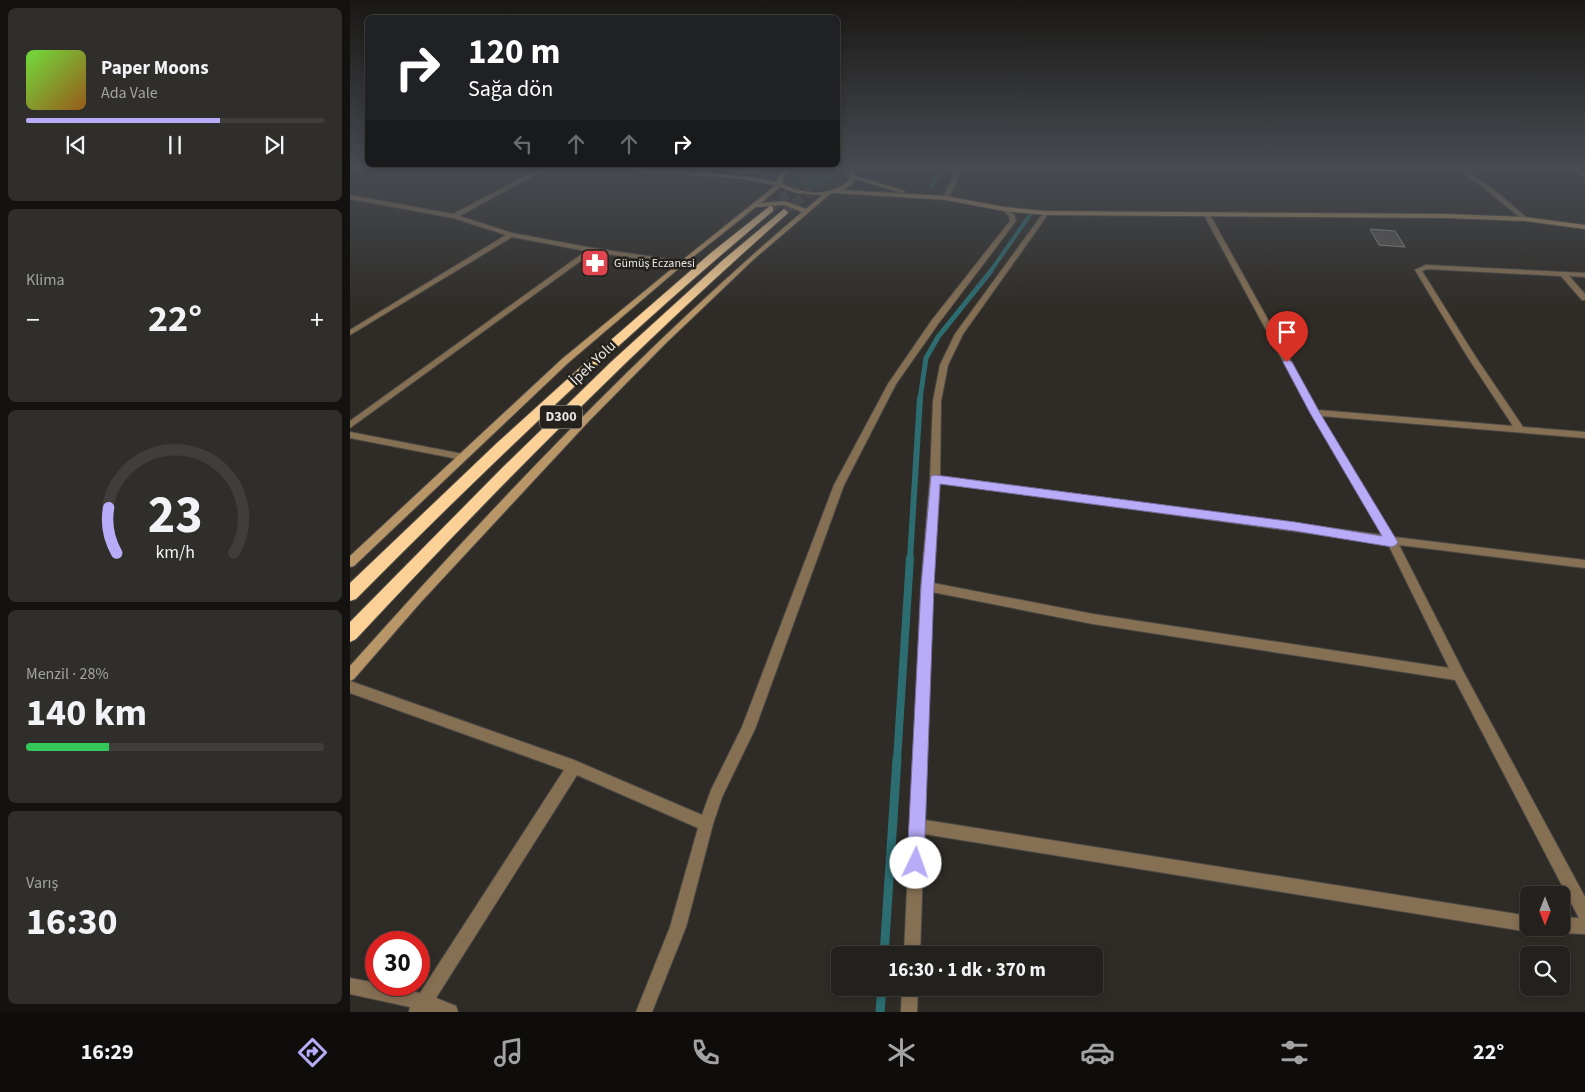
<!DOCTYPE html>
<html lang="tr">
<meta charset="utf-8">
<style>
:root{--surface:#23211d;--page:#2f2e2a;--text:#f1f3f6;--muted:#a3a3a4;--line:#403e3b;--accent:#b8abf7}
body{margin:0;font-family:"Source Sans 3",sans-serif;background:var(--page);color:var(--text);height:100vh;display:flex;flex-direction:column;font-size:19px;white-space:nowrap}
*{box-sizing:border-box;margin:0}
p{font-size:16px;color:var(--muted)}
.icon{flex:none;width:28px;height:28px;fill:none;stroke:currentColor;stroke-width:2;stroke-linecap:round;stroke-linejoin:round}
.map{position:relative;flex:1;overflow:hidden}
.sheet{display:flex;flex-direction:column;gap:8px;padding:8px;background:#131210;width:350px}
.sheet>*{flex:none}
.top-card{position:absolute;left:15px;top:15px;width:475px;height:152px;border-radius:8px;box-shadow:0 2px 8px #0003,0 0 0 1px var(--line);background:#202124;color:#fff;overflow:hidden}
.needle{width:32px;rotate:180deg}
.buttons{position:absolute;left:1170px;top:886px;display:grid;gap:10px}
.buttons a{display:grid;place-items:center;width:50px;height:50px;border-radius:8px;background:var(--surface);box-shadow:0 2px 8px #0003,0 0 0 1px var(--line);font-size:25px}
.speed{position:absolute;left:15px;top:931px;display:flex;gap:10px;font-size:25px;font-weight:700;text-align:center}
.speed>*{display:grid;place-content:center;width:65px;height:65px;border-radius:50%;background:var(--surface);box-shadow:0 2px 8px #0003,0 0 0 1px var(--line);line-height:1}
.speed .limit{border:8px solid #d22;background:#fff;color:#111}
.pin{position:absolute;display:grid;place-items:center;width:42px;height:42px;color:#fff;margin:-51px -21px;border-radius:50% 50% 50% 0;rotate:-45deg;box-shadow:0 0 5px #0007}
.pin .icon{rotate:45deg}
.me{position:absolute;width:55px;margin:-28px;rotate:3deg;stroke-linejoin:round;filter:drop-shadow(0 0 4px #0008)}
.turn{display:flex;align-items:center;gap:18px;height:105px;padding:0 20px;font-size:22px}
.turn .icon{width:65px;height:65px;stroke-width:2.5}
.turn b{display:block;font-size:35px;line-height:42px}
.lanes{display:flex;align-items:center;height:48px;padding:0 20px;background:#0003;justify-content:center;gap:25px;direction:ltr}
.lanes .off{opacity:.35}
.big{font-size:38px;font-weight:700;line-height:1.1}
.sheet .tile{flex:1;display:flex;flex-direction:column;justify-content:center;gap:8px;min-width:0;padding:0 18px;border-radius:8px;background:var(--page)}
.sheet .dial{align-items:center;gap:0}
.dial svg{height:130px;overflow:visible;fill:none;stroke:var(--line);stroke-width:7;stroke-linecap:round;text-anchor:middle}
.dial text{fill:var(--text);stroke:none}
.song{display:flex;align-items:center;gap:15px}
.cover{width:60px;height:60px;border-radius:8px;background:linear-gradient(135deg,hsl(100 70% 55%),hsl(30 70% 35%))}
.played{height:5px;border-radius:2px;background:linear-gradient(90deg,var(--accent) 65%,var(--line) 65%)}
.keys{display:flex;justify-content:space-around;direction:ltr}
.heat{display:flex;justify-content:space-between;align-items:center;font-size:28px;direction:ltr}
.charge{height:8px;border-radius:4px;background:linear-gradient(90deg,#34c759 28%,var(--line) 0)}
.trip{position:absolute;left:481px;top:946px;width:272px;height:50px;border-radius:8px;background:var(--surface);box-shadow:0 2px 8px #0003,0 0 0 1px var(--line);font-weight:700;line-height:50px;text-align:center}
.menu{display:flex;height:80px;justify-content:space-around;align-items:center;background:#0e0d0c;color:var(--muted)}
.menu .icon{width:35px;height:35px}
.menu .current{color:var(--accent)}
.menu b{font-size:22px;color:var(--text)}
main{display:flex;flex:1;min-height:0}
.map>svg:first-child{display:block}
.green{fill:#0c5330}
.lines{fill:none;stroke-linecap:round;stroke-linejoin:round}
.stream-far4{stroke:#2b6d71;stroke-width:4}
.stream-far3{stroke:#2b6d71;stroke-width:5}
.stream-far2{stroke:#2b6d71;stroke-width:6}
.stream-far1{stroke:#2b6d71;stroke-width:8}
.stream{stroke:#2b6d71;stroke-width:9}
.building{fill:#585550;stroke:#98958f}
.highway-tunnel{stroke:#4b4843;stroke-width:9;stroke-dasharray:9 4.5;stroke-linecap:butt}
.street-casing{stroke:#4d4a45;stroke-width:2}
.secondary-casing{stroke:#4d4a45;stroke-width:2}
.highway-casing{stroke:#4d4a45;stroke-width:2}
.street{fill:#867054;fill-rule:evenodd}
.secondary{fill:#b99667;fill-rule:evenodd}
.highway{fill:#fcd197;fill-rule:evenodd}
.route{fill:#b8abf7;stroke:#786fa1}
.labels{text-anchor:middle;dominant-baseline:central;stroke-width:5;stroke-linejoin:round;paint-order:stroke}
.far-poi-label{font-size:12px;fill:#e9e7e3;stroke:#25221d;text-anchor:start}
.shield{fill:#25221d;stroke:#aeaca8;stroke-width:1}
.shield-label{font-size:14px;font-weight:bold;fill:#e9e7e3}
.street-label{font-size:15px;fill:#e9e7e3;stroke:#25221d}
</style>
<main>
<section class="sheet">
<div class="tile">
<div class="song"><i class="cover"></i><div><b>Paper Moons</b><p>Ada Vale</p></div></div>
<div class="played"></div>
<div class="keys"><svg class="icon" aria-label="previous" viewBox="0 0 24 24"><path d="M18 5L8 12l10 7zM5 5v14"/></svg><svg class="icon" aria-label="pause" viewBox="0 0 24 24"><path d="M8 5v14M16 5v14"/></svg><svg class="icon" aria-label="next" viewBox="0 0 24 24"><path d="M6 5l10 7-10 7zM19 5v14"/></svg></div>
</div>
<div class="tile"><p>Klima</p>
<div class="heat"><a>−</a><b class="big">22°</b><a>+</a></div>
</div>
<div class="tile dial"><svg viewBox="0 0 100 80">
<path d="M14 69A42 42 0 1 1 86 69"/>
<path d="M14 69A42 42 0 0 1 9 41" stroke="#b8abf7"/>
<text x="50" y="56" font-size="32" font-weight="700">23</text>
<text x="50" y="72" font-size="11">km/h</text>
</svg></div>
<div class="tile"><p>Menzil · 28%</p><b class="big">140 km</b><div class="charge"></div></div>
<div class="tile"><p>Varış</p><b class="big">16:30</b></div>
</section>
<div class="map">
<svg width="1235" height="1012" viewBox="0 0 1235 1012">
<rect width="100%" height="100%" fill="#2f2c27"/>
<path class="green" d="M456,170H480L486,174L471,187L443,185L442,181Z"/>
<g class="lines">
<path class="stream-far4" d="M582,187L590,170
M640,272L682,212"/>
<path class="stream-far3" d="M570,399L576,358L588,337L641,271"/>
<path class="stream-far2" d="M560,559L570,398"/>
<path class="stream-far1" d="M547,760L560,558"/>
<path class="stream" d="M534,955L547,759
M530,1012L532,988"/>
</g>
<path class="building" d="M1020,229L1045,231L1055,247L1029,245Z"/>
<g class="lines">
<path class="highway-tunnel" d="M420,209L468,170
M434,212L485,170"/>
<defs>
<path id="street" d="M187,170H194L109,216L162,233L242,248L332,261L335,263L332,265L243,252L0,428V421L236,251L162,237L0,335V330L156,235L103,218L0,199V195L103,214Z
M606,170H612L599,198L594,199L593,198Z
M1108,170C1124,170 1163,206 1177,218V220H1173L1130,185Z
M1222,170H1229L1235,174V178Z
M654,207L664,214L666,221L588,324L546,384L494,485L405,729L372,797L363,824L336,927L302,1012H286L320,927L348,828L227,775L86,998L106,1006L108,1012H59L60,1007L0,994V978L26,983V985H34L70,993L214,770L0,693V681L224,760L352,815L361,790L392,727L484,485L538,384L582,320L660,221L659,216L651,209Z
M694,212L699,213L613,334L598,365L591,401L590,476L1033,535L961,413L854,215L855,214L860,215L968,410L1163,426L1117,356L1065,270L1076,265L1235,273V277L1219,276L1235,294V300H1232L1211,276L1077,269L1072,271L1125,356L1173,427L1235,432V438L971,416L1044,537L1235,560V568L1049,545L1113,671L1235,897V934L1211,933L1205,931L1204,928H1211V917L1229,918L1105,680L743,624L582,592L575,820L1179,916V928H1185L1179,932L574,834L570,955H554L571,586L580,479L583,401L590,365L605,334ZM590,483L1038,544L1099,668L743,614L583,583Z
M0,432L113,454L118,457L113,460L0,438Z
M552,988H568L567,1012H551Z"/>
<path id="secondary" d="M285,170C334,170 379,173 427,182L429,174L436,170H443L434,176L432,183C451,196 487,197 501,177L496,170H502L506,176L555,191L552,193L505,179L501,185L493,190L596,196L654,207L696,211L1096,214L1175,217L1235,225V229L1175,221L1096,218L696,215L654,211L596,200L484,193L480,194L404,259L315,344L239,421L71,602L4,679L0,681V666C142,507 290,350 452,212L434,205L406,207L334,264L218,363L4,566L0,567V556L212,359L330,262L426,185L387,178L288,172ZM430,187L446,193L472,195L456,209L435,201L411,203Z
M379,170H417L414,172H382Z"/>
<path id="highway" d="M420,206L423,207V211C277,333 140,464 6,599L0,601V583L148,442L254,346L362,252Z
M434,209L438,212L437,214C285,348 144,491 6,639L0,642V622L153,467L261,362L373,260Z"/>
</defs>
<use href="#street" class="street-casing"/>
<use href="#secondary" class="secondary-casing"/>
<use href="#highway" class="highway-casing"/>
<use href="#street" class="street"/>
<use href="#secondary" class="secondary"/>
<use href="#highway" class="highway"/>
</g>
<linearGradient id="sky" x2="0" y2="1"><stop stop-color="#1a1815"/><stop offset="0.54" stop-color="#474b52"/><stop offset="1" stop-color="#474b52" stop-opacity="0"/></linearGradient>
<rect width="1235" height="312" fill="url(#sky)"/>
<path class="route" d="M937,359L942,362L970,413L1046,539L1048,542L1046,545L1042,547L945,531L590,484L584,586L574,863L572,869L566,871L560,869L557,863L571,586L581,476L585,475L945,522L1032,536L960,413L933,362Z"/>
<defs>
<symbol id="pharmacy-square" viewBox="-11 -11 22 22"><rect x="-9" y="-9" width="18" height="18" rx="4" fill="#e0444e" stroke="#25221d"/><path d="M-2-6h4v4h4v4h-4v4h-4v-4h-4v-4h4Z" fill="#fff"/></symbol>
</defs>
<g fill-rule="evenodd">
<use href="#pharmacy-square" x="229" y="247" width="32" height="32"/>
</g>
<g class="labels">
<g class="far-poi-label">
<text x="264" y="263">Gümüş Eczanesi</text>
</g>
<rect class="shield" x="190" y="405.5" width="42" height="23" rx="4"/>
<g class="shield-label">
<text x="211" y="417">D300</text>
</g>
<g class="street-label">
<text transform="translate(243 363) rotate(-44)">İpek Yolu</text>
</g>
</g>
</svg>
<div class="buttons">
<a><svg class="needle" viewBox="-14 -14 28 28"><path d="M0-13l5 13h-10z" fill="#e53935"/><path d="M0 13l5-13h-10z" fill="#a3a3a4"/></svg></a>
<a><svg class="icon" aria-label="search" viewBox="0 0 24 24"><circle cx="10" cy="10" r="6"/><path d="M15 15l6 6"/></svg></a>
</div>
<div class="speed"><div class="limit">30</div></div>
<div class="pin" style="left:937px;top:362px;background:#d93025"><svg class="icon" aria-label="arrive" viewBox="0 0 24 24"><path d="M6 21V4h12l-3 4 3 4H6"/></svg></div>
<svg class="me" style="left:566px;top:863px" viewBox="-20 -20 40 40"><circle r="19" fill="#fff"/><path d="M0-13L10 11 0 6-10 11z" fill="#b8abf7"/></svg>
<div class="trip">16:30 · 1 dk · 370 m</div>
<div class="top-card">
<div class="turn"><svg class="icon" aria-label="right" viewBox="0 0 24 24"><path d="M7 20v-9h11M14 6l5 5-5 5"/></svg><div><b>120 m</b>Sağa dön</div></div>
<div class="lanes"><svg class="icon off" aria-label="left" viewBox="0 0 24 24"><path d="M17 20v-9H6M10 6l-5 5 5 5"/></svg><svg class="icon off" aria-label="ahead" viewBox="0 0 24 24"><path d="M12 20V5M6 11l6-6 6 6"/></svg><svg class="icon off" aria-label="ahead" viewBox="0 0 24 24"><path d="M12 20V5M6 11l6-6 6 6"/></svg><svg class="icon" aria-label="right" viewBox="0 0 24 24"><path d="M7 20v-9h11M14 6l5 5-5 5"/></svg></div>
</div>
</div>
</main>
<nav class="menu">
<b>16:29</b>
<svg class="icon current" aria-label="directions" viewBox="0 0 24 24"><path d="M12 3l9 9-9 9-9-9zM9 14v-3h6M13 9l2 2-2 2"/></svg>
<svg class="icon" aria-label="music" viewBox="0 0 24 24"><path d="M9 18V5l10-2v13"/><circle cx="6" cy="18" r="3"/><circle cx="16" cy="16" r="3"/></svg>
<svg class="icon" aria-label="phone" viewBox="0 0 24 24"><path d="M5 4h4l2 5-3 2q2 4 5 5l2-3 5 2v4C11 20 4 13 5 4z"/></svg>
<svg class="icon" aria-label="climate" viewBox="0 0 24 24"><path d="M12 3v18M4 7l16 10M4 17L20 7"/></svg>
<svg class="icon" aria-label="car" viewBox="0 0 24 24"><path d="M5 17H2v-5l4-1 3-4h7l3 4 3 1v5h-3M9 17h6M6 11h13"/><circle cx="7" cy="17" r="2"/><circle cx="17" cy="17" r="2"/></svg>
<svg class="icon" aria-label="filters" viewBox="0 0 24 24"><path d="M4 7h16M4 17h16"/><circle cx="9" cy="7" r="2"/><circle cx="15" cy="17" r="2"/></svg>
<b>22°</b>
</nav>
